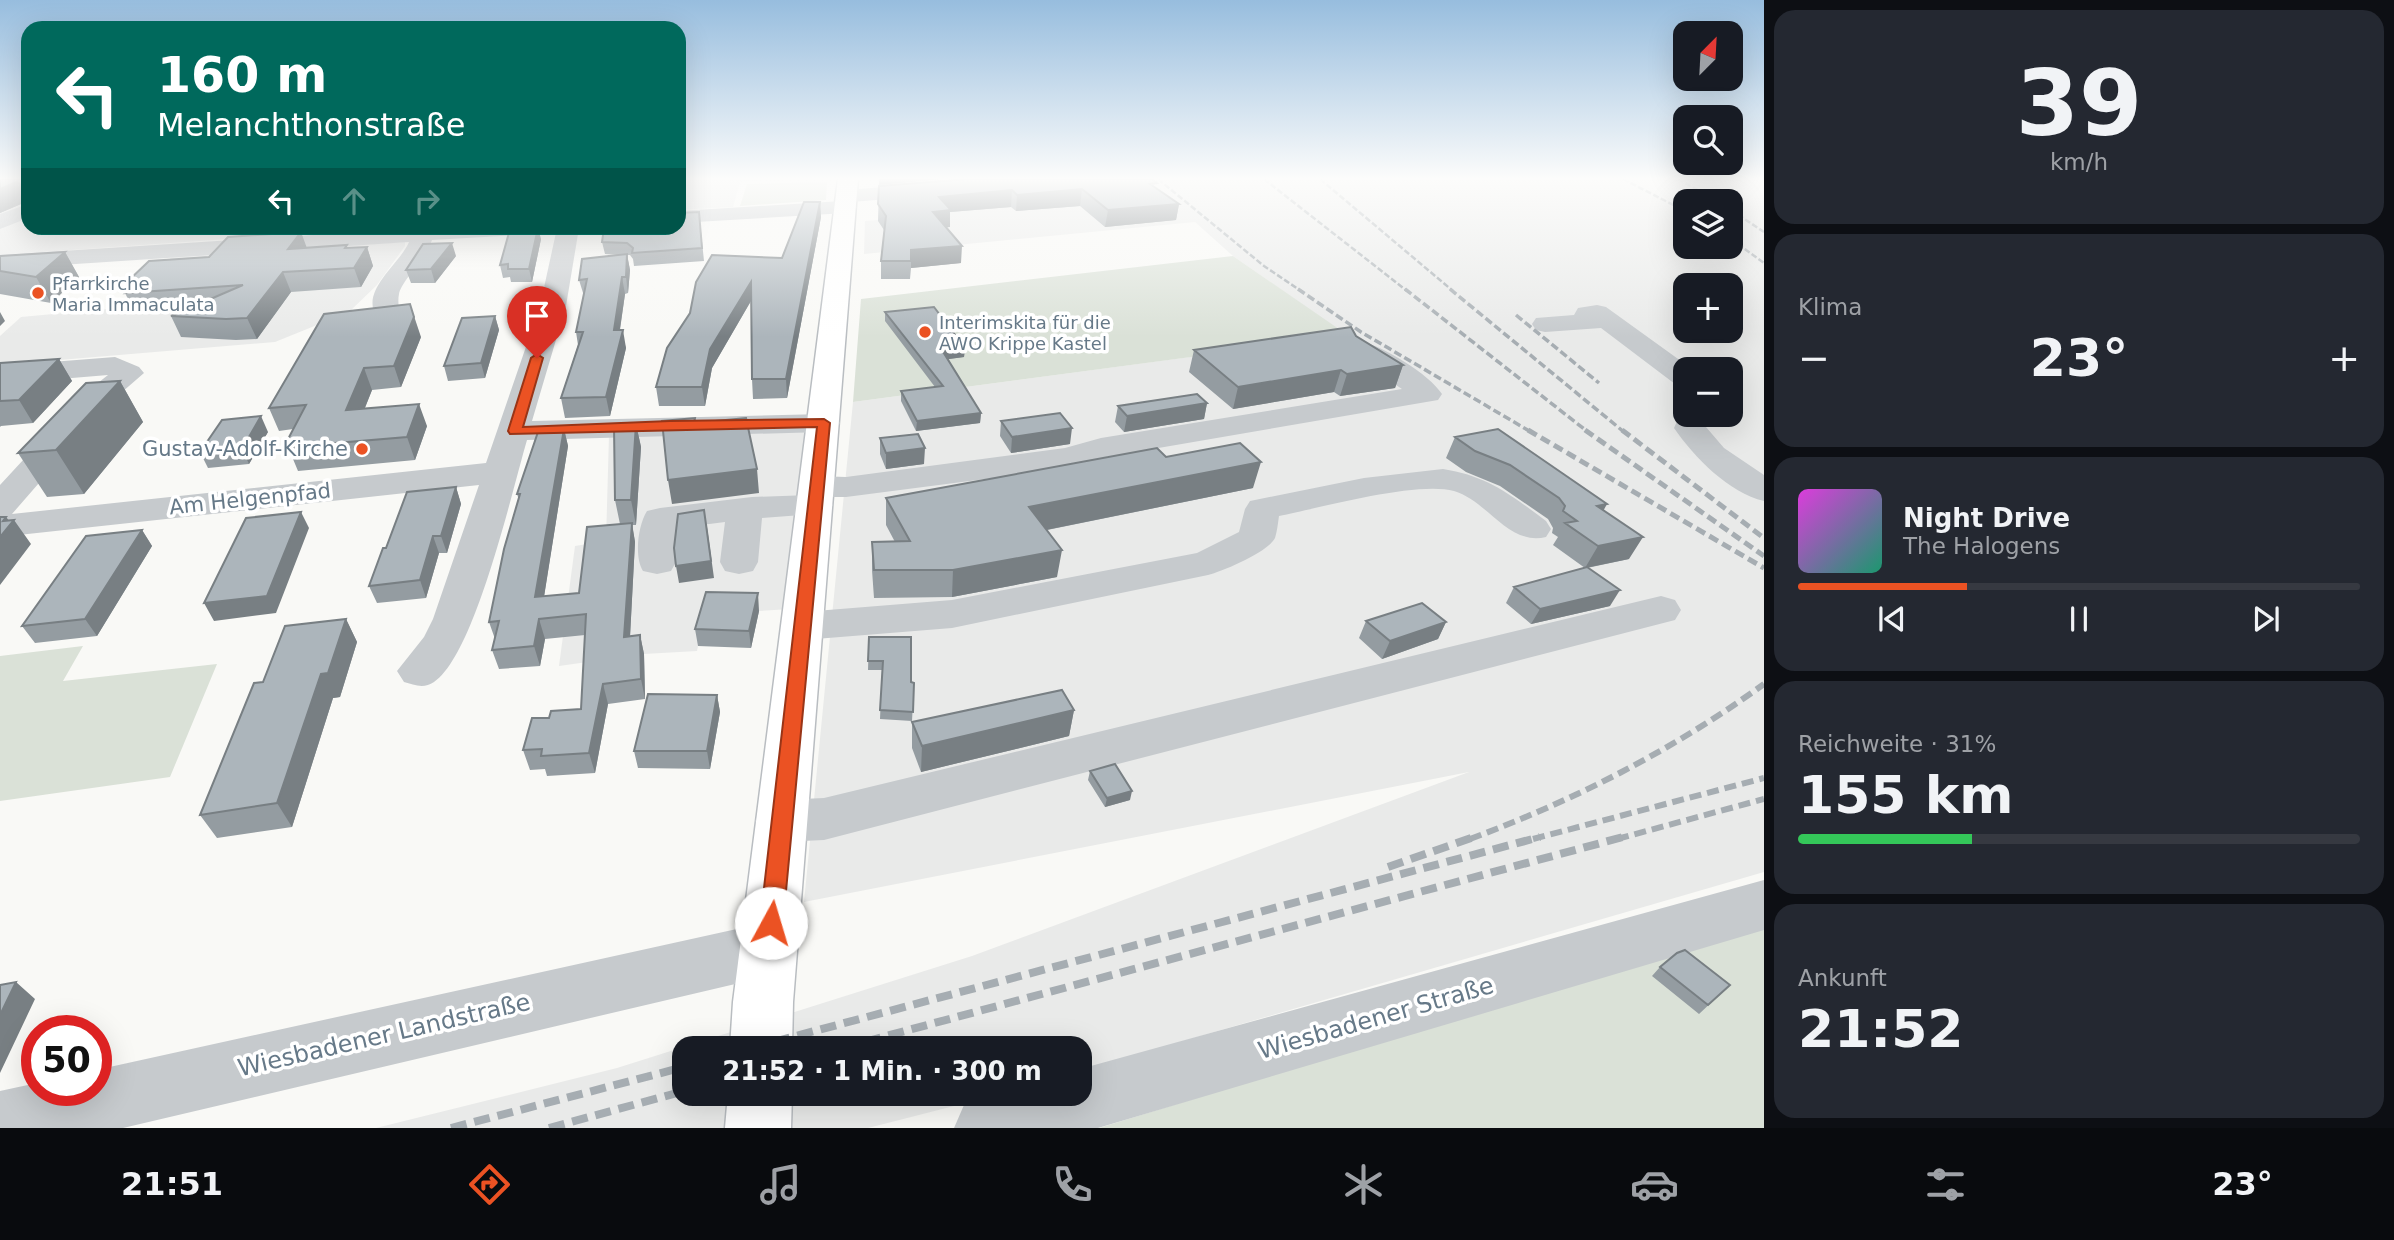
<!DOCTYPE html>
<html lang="de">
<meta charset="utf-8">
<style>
:root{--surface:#171b24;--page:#242831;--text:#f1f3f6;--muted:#9ea1a6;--line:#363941;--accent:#eb5223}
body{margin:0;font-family:"DejaVu Sans",sans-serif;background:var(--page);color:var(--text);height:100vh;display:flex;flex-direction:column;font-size:26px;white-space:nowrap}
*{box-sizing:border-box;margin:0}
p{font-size:23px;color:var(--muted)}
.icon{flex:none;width:38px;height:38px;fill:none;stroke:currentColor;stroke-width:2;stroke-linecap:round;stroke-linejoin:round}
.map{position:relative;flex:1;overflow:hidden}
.details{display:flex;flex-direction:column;gap:10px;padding:10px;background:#0d0f14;width:630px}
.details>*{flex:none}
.banner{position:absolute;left:21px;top:21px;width:665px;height:214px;border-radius:21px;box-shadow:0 7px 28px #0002;background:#00695c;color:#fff;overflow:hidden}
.needle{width:46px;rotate:24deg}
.tools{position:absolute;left:1673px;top:21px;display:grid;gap:14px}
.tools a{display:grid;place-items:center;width:70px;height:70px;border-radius:14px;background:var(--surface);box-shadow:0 7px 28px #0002;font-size:35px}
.speed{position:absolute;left:21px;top:1015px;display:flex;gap:14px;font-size:35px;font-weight:700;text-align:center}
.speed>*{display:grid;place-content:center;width:91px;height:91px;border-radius:50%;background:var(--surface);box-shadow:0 7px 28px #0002;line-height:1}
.speed .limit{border:10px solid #d22;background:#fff;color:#111}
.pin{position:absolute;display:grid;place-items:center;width:60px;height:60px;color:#fff;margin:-72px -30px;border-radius:50% 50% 50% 0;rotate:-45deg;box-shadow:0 0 7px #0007}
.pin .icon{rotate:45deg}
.me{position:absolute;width:77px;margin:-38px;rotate:6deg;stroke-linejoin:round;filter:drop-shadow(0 0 5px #0008)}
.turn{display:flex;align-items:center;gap:24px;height:147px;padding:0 21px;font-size:32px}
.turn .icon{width:91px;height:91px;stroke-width:2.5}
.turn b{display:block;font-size:49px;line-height:60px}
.lanes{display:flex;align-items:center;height:66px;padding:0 21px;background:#0003;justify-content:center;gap:35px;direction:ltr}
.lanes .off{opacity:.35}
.big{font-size:52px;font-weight:800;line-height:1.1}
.details .tile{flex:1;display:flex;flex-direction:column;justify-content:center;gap:10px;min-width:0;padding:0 24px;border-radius:21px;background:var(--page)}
.details .dial{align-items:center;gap:0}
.dial b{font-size:91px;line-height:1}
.song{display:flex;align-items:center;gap:21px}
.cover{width:84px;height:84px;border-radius:10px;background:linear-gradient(135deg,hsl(300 70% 55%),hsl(160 70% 35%))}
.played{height:7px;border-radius:4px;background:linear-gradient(90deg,var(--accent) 30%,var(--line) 30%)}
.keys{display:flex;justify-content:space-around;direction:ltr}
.heat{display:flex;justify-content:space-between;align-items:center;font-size:38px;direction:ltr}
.charge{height:10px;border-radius:5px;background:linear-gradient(90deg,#34c759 31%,var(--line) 0)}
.trip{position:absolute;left:672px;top:1036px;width:420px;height:70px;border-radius:21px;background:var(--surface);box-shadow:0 7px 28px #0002;font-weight:800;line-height:70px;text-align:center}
.tab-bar{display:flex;height:112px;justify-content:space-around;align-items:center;background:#090b0e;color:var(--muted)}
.tab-bar .icon{width:49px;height:49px}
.tab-bar .selected{color:var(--accent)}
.tab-bar b{font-size:32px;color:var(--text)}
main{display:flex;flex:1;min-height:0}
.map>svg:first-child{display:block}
.built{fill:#e9eae9;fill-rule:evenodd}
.green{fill:#dae1d7}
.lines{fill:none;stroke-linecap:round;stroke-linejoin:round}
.major-casing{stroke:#b9bdc1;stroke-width:3}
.minor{fill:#c6cacd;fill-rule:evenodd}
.major{fill:#fff;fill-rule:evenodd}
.rail-far4{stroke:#a6adb2;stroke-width:2.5;stroke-dasharray:6 2.5;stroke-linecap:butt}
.rail-far3{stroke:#a6adb2;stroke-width:3.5;stroke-dasharray:8 3.5;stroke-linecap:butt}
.rail-far2{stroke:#a6adb2;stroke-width:5;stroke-dasharray:10 5;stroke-linecap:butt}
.rail-far1{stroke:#a6adb2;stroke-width:6;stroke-dasharray:12 6;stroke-linecap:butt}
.rail{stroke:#a6adb2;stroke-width:8;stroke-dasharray:16 8;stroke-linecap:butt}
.wall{fill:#949ca1}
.shaded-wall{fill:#787f83}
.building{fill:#acb5bb;stroke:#787f83;stroke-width:2}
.route{fill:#eb5223;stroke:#993517;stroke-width:2}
.poi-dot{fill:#eb5223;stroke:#fff;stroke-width:2.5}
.labels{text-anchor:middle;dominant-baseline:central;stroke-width:7;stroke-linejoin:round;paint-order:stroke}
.far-poi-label{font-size:18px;fill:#667988;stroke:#fff;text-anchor:start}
.poi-label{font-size:21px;fill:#667988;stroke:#fff;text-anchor:end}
.street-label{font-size:21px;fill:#667988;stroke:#fff}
.near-street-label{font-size:24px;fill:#667988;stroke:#fff}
</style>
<main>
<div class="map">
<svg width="1764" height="1128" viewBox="0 0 1764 1128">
<rect width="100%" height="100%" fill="#f9f9f6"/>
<path class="built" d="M0,179H28V228H386L0,255Z
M679,179H803L740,182L733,207L679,210Z
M1074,179H1764V872L1080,1071V1048H684V1094H1001L868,1128H376L617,1068L972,956L1469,772L804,902L853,402L1347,336L1233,256L1195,222L864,254L865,221L917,217ZM1685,201H1731V247H1685ZM1685,285H1731V331H1685ZM1685,369H1731V415H1685Z
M405,242V246L377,285L349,312L275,342L0,365V336L21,317L129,307L174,254Z
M807,432L790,609L759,611L698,646L697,651L644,654L559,666L575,546L606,541L609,435Z"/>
<path class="green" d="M827,182L826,200L740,206L747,184Z
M1233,256L1349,336L853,402L861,299Z
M83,646L63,681L217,664L170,777L0,801V656Z
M1764,923V1128H1099Z"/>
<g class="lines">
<defs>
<path id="major" d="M838,179H858L793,1002L792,1048H730L733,1002Z
M728,1094H792L791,1128H725Z"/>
</defs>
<use href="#major" class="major-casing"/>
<path class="minor" d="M981,179H1041L1038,183L1023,188L851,202L857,207L853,211L846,213L679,223V211L842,201L837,196L840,192L847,190Z
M28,204V218L0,229V214Z
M422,228H531L528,233L520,235L432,240C425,259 401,282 399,294C397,303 401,309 395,317L386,319L377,317C359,291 400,264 409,242L0,269V255Z
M557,228H579L566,306L532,421L824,414L835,416L840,423L835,430L824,432L527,440C512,491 475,655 434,682C424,689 414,685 404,682L397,671L424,637L433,619L479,485L0,537V485L84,394L108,375L0,384V366L115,357L139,367L144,373L106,406L12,514L486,463L540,306Z
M1597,305L1606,307L1692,369H1685V387L1675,384L1601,328L1545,332L1536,330L1532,324L1536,318L1574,315L1578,308Z
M1360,341C1383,346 1429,374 1442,394L1438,400L1106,457L1069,468L846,497H825L833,505L828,513L762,518L758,562L753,571L739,574L725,571L720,562L725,522L678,528L676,562L671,571L657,574L643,571C634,557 638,525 647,511L660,508L752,497L810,495L805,493L800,486L805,479L817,476L846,477L1065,448L1101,438L1402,389L1350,355L1346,349L1350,343Z
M1683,408H1685V415H1709L1706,427L1724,448L1764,475V501C1729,493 1694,457 1674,428Z
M1443,469C1488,476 1511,495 1546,521L1551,529L1546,537C1508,546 1488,501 1454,491C1416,481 1320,508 1279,516C1278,523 1277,532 1275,538C1268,552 1223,571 1208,575L952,628L803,640L788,636L782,626L788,616L803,612L952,600L1197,553L1239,532L1245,509L1250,501L1364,478Z
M1661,596L1675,600L1681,610L1675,620L824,840L781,842L763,836L755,821L763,806L781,800L824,798Z
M1764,880V930L1098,1128H954L964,1105L992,1094H1080V1069Z
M769,922L789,930L798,949L789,968L769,976L123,1128H0V1091L37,1083V1090H96V1070Z"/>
<use href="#major" class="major"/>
<path class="rail-far4" d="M1158,179L1264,266L1301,291
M1264,179L1407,291
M1320,179L1453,291
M1623,179L1685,211
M1678,179L1717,201
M1731,210L1764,232
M1731,239L1764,263"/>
<path class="rail-far3" d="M1298,289L1361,332L1531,432
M1405,289L1588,432
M1450,289L1624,432
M1516,315L1599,383"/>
<path class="rail-far2" d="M1528,430L1764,568
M1585,430L1764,556
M1622,430L1764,538"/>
<path class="rail-far1" d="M1470,839C1575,800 1673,750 1764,684
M1533,839L1764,778
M1617,839L1764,799"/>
<path class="rail" d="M1388,867L1474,837
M751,1048L1540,837
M842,1048L1623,837
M451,1128L684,1067
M549,1128L684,1091"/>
</g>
<path class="wall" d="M0,179H28V218L21,204L0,213Z
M879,186L1156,188L1179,204L1176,220L1105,227L1080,206L1016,211L1011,207L950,212V227H946L961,263L911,268L910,279H881V261L884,230L878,221Z
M820,202L821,217L787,398L753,399L752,379L751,301L712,368L705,406H659L656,387L782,258Z
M699,212L704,261L634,266L633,259L630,255H627L630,270L628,293L625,294L620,330L626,348L610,416L565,418L561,398L578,345L576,332L584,296L579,280L618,255L605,254L602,242Z
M249,228H325L322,232L301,233L306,248L367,247L373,266L361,287L291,292L257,339L236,340L181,337L171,316L185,310L135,313L125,293L129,289L126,283L209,257L253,235Z
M541,239L532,282H511L510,277L503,278L500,265Z
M65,252L79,277L51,303L0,294V256Z
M456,256L435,283H411L406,270Z
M885,312L965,348L964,357L948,359L981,413L980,423L916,431L901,401V391L935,387L885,321Z
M495,316L499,330L485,378L448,381L444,366Z
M1356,336L1403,365L1395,388L1340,396L1334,392L1233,409L1189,372L1194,350Z
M421,337L401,387L372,390L365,408L427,426L415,460L298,471L288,447L289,446L287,441L293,429L279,431L269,408Z
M59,359L72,381L33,423L1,426L0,427V363Z
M120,381L143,422L84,494L47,497L18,453Z
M1207,403L1204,419L1124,432L1115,422L1118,406Z
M1001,421L1070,444L1011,453L1000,436Z
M636,424L641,447L636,525H632L635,542L630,636L640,635L644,654L645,699L608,704L595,773L547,776L545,769L530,770L523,750L549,718L581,709L585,635L545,639L540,666L499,669L492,650L495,639L489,622L519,500L517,494L564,429L568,446L544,596L579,593L620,524L615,500Z
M268,432L249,464L208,468L200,452Z
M1455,437L1603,510L1629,559L1587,568L1610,606L1531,624L1506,603L1514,587L1585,568L1553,545L1558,537L1552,533L1553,528L1548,519L1500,486L1466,472L1446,458Z
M880,438L924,464L886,469L880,454Z
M1166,457L1253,488L1047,530L1057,577L952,597L874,598L872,570V542H895L886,525V498Z
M456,487L461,504L447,553H439L426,598L377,603L369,586L386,548Z
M142,530L152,546L97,636L35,643L22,626Z
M759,611L751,648L698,646L695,629Z
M346,619L357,642L340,697L333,698L292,827L217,838L200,815L263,682Z
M1366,621L1446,622L1438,639L1382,659L1359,638Z
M869,637L911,682L914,683L912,721L880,719L882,670H868Z
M717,695L720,712L710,769L638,768L634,751Z
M1074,710L1069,736L921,772L912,748V722Z
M1090,771L1130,800L1105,807L1088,780Z
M1660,967L1730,985L1699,1014L1652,976Z"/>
<path class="shaded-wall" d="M879,179H945L879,185Z
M16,182L22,192L20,193L25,202L20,203L21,204L0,213V189Z
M1082,189L1080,206L1016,211L1017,195Z
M1012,190L1011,207L950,212V227L933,229V212L939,197Z
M820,202L821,217L787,398L786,379Z
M1179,204L1176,220L1105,227L1108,210Z
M538,228L541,239L532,282L529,269Z
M301,232L308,251L288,249Z
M452,243L456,256L435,283L431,269Z
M962,246L961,263L911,268V250Z
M367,247L373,266L361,287L354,268Z
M65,252L79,277L51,303L36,277Z
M627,254L630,270L628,293L626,277Z
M283,272L291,292L257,339L247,318Z
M622,277L625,294L617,348L614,330Z
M751,282L752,299L712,368L705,406L702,387L710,349Z
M410,304L421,337L401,387L394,366Z
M0,312L5,321L0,326Z
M495,316L499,330L485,378L481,363Z
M623,330L626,348L610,416L606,397Z
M965,348L964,357L942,360V350Z
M59,359L72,381L33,423L19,400Z
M1403,365L1395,388L1340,396L1347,374Z
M364,368L372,390L355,432L346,410Z
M1341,370L1334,392L1233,409L1238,387Z
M120,381L143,422L84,494L56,450Z
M1207,403L1204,419L1124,432L1127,416Z
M419,404L427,426L415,460L407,437Z
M981,413L980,423L916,431L917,421Z
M261,416L268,432L249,464L242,449Z
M636,424L641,447L636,525L631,500Z
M1072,428L1070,444L1011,453L1012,437Z
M564,429L568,446L541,616L535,597Z
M925,448L924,464L886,469V453Z
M1261,462L1253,488L1026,534L1029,507Z
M757,469L759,493L672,504L668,480Z
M456,487L461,504L447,553L441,536Z
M1607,504L1595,526L1597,506Z
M301,512L309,528L276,613L214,621L204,603Z
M6,517L11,523L14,520L31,544L0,585V537L3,521Z
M632,523L635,542L629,656L624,637Z
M707,527L714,578L679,583L676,566Z
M142,530L152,546L97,636L85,619Z
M433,536L439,553L426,598L420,580Z
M1643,537L1629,559L1585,568L1598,546Z
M1062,550L1057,577L952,597L953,570Z
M1620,590L1610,606L1531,624L1540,609Z
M758,593L759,611L751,648L749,631Z
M346,619L357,642L340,697L333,698L292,827L277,803L321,674Z
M539,619L545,639L540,666L534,646Z
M1446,622L1438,639L1382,659L1390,641Z
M640,635L644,654L645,699L641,679Z
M603,684L608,704L595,773L589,753Z
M717,695L720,712L710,769L707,751Z
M1074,710L1069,736L921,772L922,746Z
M1132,791L1130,800L1105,807L1107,798Z
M16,982L35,999L0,1073V1015Z"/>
<path class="building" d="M0,179H28V192L20,193V184L16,182L0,189Z
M967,179H1152L1157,183L1150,184L1179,204L1108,210L1082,189L1017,195L1012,190L939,197L951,210L933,212L962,246L911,250V261H881L886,216L878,204L879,186Z
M28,198V203H20Z
M804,202H820L786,379H752L751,282L710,349L702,387H656L667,348L690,313L696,282L712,255L782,258Z
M699,212L702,248L632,253L633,248L627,243L602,242L604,228H679V213Z
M526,228H538L529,269H508V264L500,265L510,229Z
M301,232L288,249L347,245L345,248L367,247L354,268L283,272L247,318L226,319L171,316L243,285L125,293L135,282L126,283L149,261L209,257L228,237Z
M452,243L431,269L406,270L423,244Z
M65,252L36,277L0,271V256Z
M627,254L626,277H622L614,330H623L606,397L561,398L583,332H576L587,279L579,280L582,259Z
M410,304L414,317L394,366L364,368L346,410L419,404L407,437L288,447L291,441H287L306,405L269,408L324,314Z
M934,307L965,348L942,350L981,413L917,421L901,391L943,386L885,312Z
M495,316L481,363L444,366L462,318Z
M1351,327L1356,336L1403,365L1347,374L1341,370L1238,387L1194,350Z
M59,359L19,400L0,401V363Z
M120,381L56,450L18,453L86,383Z
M1197,394L1207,403L1127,416L1118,406Z
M1060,413L1072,428L1012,437L1001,421Z
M261,416L242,449L200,452L222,420Z
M695,418L694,423L746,418L757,469L668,480L662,421Z
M636,424L631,500H615L614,426Z
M539,429H564L535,597L579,593L587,527L632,523L624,637L640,635L641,679L603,684L589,753L541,756L542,749L523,750L532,718H549L551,711L581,709L586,614L539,619L534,646L492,650L499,621L489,622L504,549L520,494H517Z
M1498,429L1607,504L1597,506L1643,537L1598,546L1565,523L1577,521L1563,511L1565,506L1559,498L1510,465L1475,451L1455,437Z
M918,434L925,448L886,453L880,438Z
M1240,443L1261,462L1029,507L1062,550L953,570H874L872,542L910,541L886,498L1157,448L1166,457Z
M456,487L441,536H433L420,580L369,586L383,548H386L407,492Z
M704,510L711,561L676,566L674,548L678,514Z
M301,512L267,596L204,603L246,518Z
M0,517H6L3,521L14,520L0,537Z
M142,530L85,619L22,626L86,536Z
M1587,567L1620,590L1540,609L1514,587Z
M706,592L758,593L749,631L695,629Z
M1422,603L1446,622L1390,641L1366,621Z
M346,619L328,673L321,674L277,803L200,815L254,683L263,682L285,626Z
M869,637H911V682L914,683L913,712L880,710L883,661H868Z
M1062,690L1074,710L922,746L912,722Z
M648,694L717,695L707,751H634Z
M1115,764L1132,791L1107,798L1090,771Z
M1685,950L1730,985L1708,1005L1660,967L1677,953Z
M16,982L0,1015V985Z"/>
<linearGradient id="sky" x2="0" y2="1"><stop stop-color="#97bdde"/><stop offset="0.53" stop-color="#fcfcfb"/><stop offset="1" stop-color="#fcfcfb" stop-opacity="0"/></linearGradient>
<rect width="1764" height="337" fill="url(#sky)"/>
<path class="route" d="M537,354L543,358L523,427L670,421L824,419L830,423L783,923L779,931L771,934L763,931L760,923L817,427L510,434L508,431L531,358Z"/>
<g class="poi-dot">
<circle cx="38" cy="293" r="7"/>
<circle cx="925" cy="332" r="7"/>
<circle cx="362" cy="449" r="7"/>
</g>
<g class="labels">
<g class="far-poi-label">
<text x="52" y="283">Pfarrkirche<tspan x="52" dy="21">Maria Immaculata</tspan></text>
<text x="939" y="322">Interimskita für die<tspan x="939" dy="21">AWO Krippe Kastel</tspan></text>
</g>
<g class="poi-label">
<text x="348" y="449">Gustav-Adolf-Kirche</text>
</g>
<g class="street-label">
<text transform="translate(250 499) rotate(-6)">Am Helgenpfad</text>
</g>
<g class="near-street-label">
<text transform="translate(1376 1018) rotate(-16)">Wiesbadener Straße</text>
<text transform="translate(384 1035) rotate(-13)">Wiesbadener Landstraße</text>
</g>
</g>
</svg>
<div class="tools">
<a><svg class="needle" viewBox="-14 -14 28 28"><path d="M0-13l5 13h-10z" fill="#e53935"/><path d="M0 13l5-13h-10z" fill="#9ea1a6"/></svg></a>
<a><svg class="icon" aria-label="search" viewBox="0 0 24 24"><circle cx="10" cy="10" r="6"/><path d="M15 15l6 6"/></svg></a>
<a><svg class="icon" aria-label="layers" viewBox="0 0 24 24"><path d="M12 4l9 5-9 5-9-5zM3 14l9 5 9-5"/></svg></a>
<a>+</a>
<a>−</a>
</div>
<div class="speed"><div class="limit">50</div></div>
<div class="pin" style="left:537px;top:358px;background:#d93025"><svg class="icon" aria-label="arrive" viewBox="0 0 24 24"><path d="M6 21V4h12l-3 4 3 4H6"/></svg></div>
<svg class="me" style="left:771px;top:923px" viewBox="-20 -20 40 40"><circle r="19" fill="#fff"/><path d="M0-13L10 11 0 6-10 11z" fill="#eb5223"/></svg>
<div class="trip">21:52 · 1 Min. · 300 m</div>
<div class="banner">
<div class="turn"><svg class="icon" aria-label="left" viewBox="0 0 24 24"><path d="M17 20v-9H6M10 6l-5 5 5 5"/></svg><div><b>160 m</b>Melanchthonstraße</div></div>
<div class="lanes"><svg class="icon" aria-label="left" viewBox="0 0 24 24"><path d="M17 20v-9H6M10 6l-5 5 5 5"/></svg><svg class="icon off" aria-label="ahead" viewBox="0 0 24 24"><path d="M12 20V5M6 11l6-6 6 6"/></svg><svg class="icon off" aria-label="right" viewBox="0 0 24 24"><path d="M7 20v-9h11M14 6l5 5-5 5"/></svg></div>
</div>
</div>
<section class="details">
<div class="tile dial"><b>39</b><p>km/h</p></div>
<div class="tile"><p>Klima</p>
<div class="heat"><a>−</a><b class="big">23°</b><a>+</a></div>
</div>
<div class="tile">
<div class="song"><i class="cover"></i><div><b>Night Drive</b><p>The Halogens</p></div></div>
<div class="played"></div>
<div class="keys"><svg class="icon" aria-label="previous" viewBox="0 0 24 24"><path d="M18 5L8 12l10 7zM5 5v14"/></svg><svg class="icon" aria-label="pause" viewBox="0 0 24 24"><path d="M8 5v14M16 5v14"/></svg><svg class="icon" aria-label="next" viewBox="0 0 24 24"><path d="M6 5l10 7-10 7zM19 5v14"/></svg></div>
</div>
<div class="tile"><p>Reichweite · 31%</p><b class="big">155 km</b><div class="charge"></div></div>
<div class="tile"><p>Ankunft</p><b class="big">21:52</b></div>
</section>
</main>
<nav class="tab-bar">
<b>21:51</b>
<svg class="icon selected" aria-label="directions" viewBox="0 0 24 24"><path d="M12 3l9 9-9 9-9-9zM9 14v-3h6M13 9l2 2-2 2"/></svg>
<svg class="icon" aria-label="music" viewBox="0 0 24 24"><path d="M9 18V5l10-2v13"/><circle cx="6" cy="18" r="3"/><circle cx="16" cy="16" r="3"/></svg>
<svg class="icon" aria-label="phone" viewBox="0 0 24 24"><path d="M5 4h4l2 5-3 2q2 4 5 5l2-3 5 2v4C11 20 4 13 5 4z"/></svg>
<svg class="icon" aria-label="climate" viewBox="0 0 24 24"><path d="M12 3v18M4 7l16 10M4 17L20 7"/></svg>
<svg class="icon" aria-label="car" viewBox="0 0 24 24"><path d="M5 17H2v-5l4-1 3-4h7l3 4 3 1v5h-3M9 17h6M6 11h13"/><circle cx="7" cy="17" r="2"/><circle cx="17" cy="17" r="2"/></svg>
<svg class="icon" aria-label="filters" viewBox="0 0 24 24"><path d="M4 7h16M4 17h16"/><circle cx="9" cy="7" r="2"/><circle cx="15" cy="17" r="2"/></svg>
<b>23°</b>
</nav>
